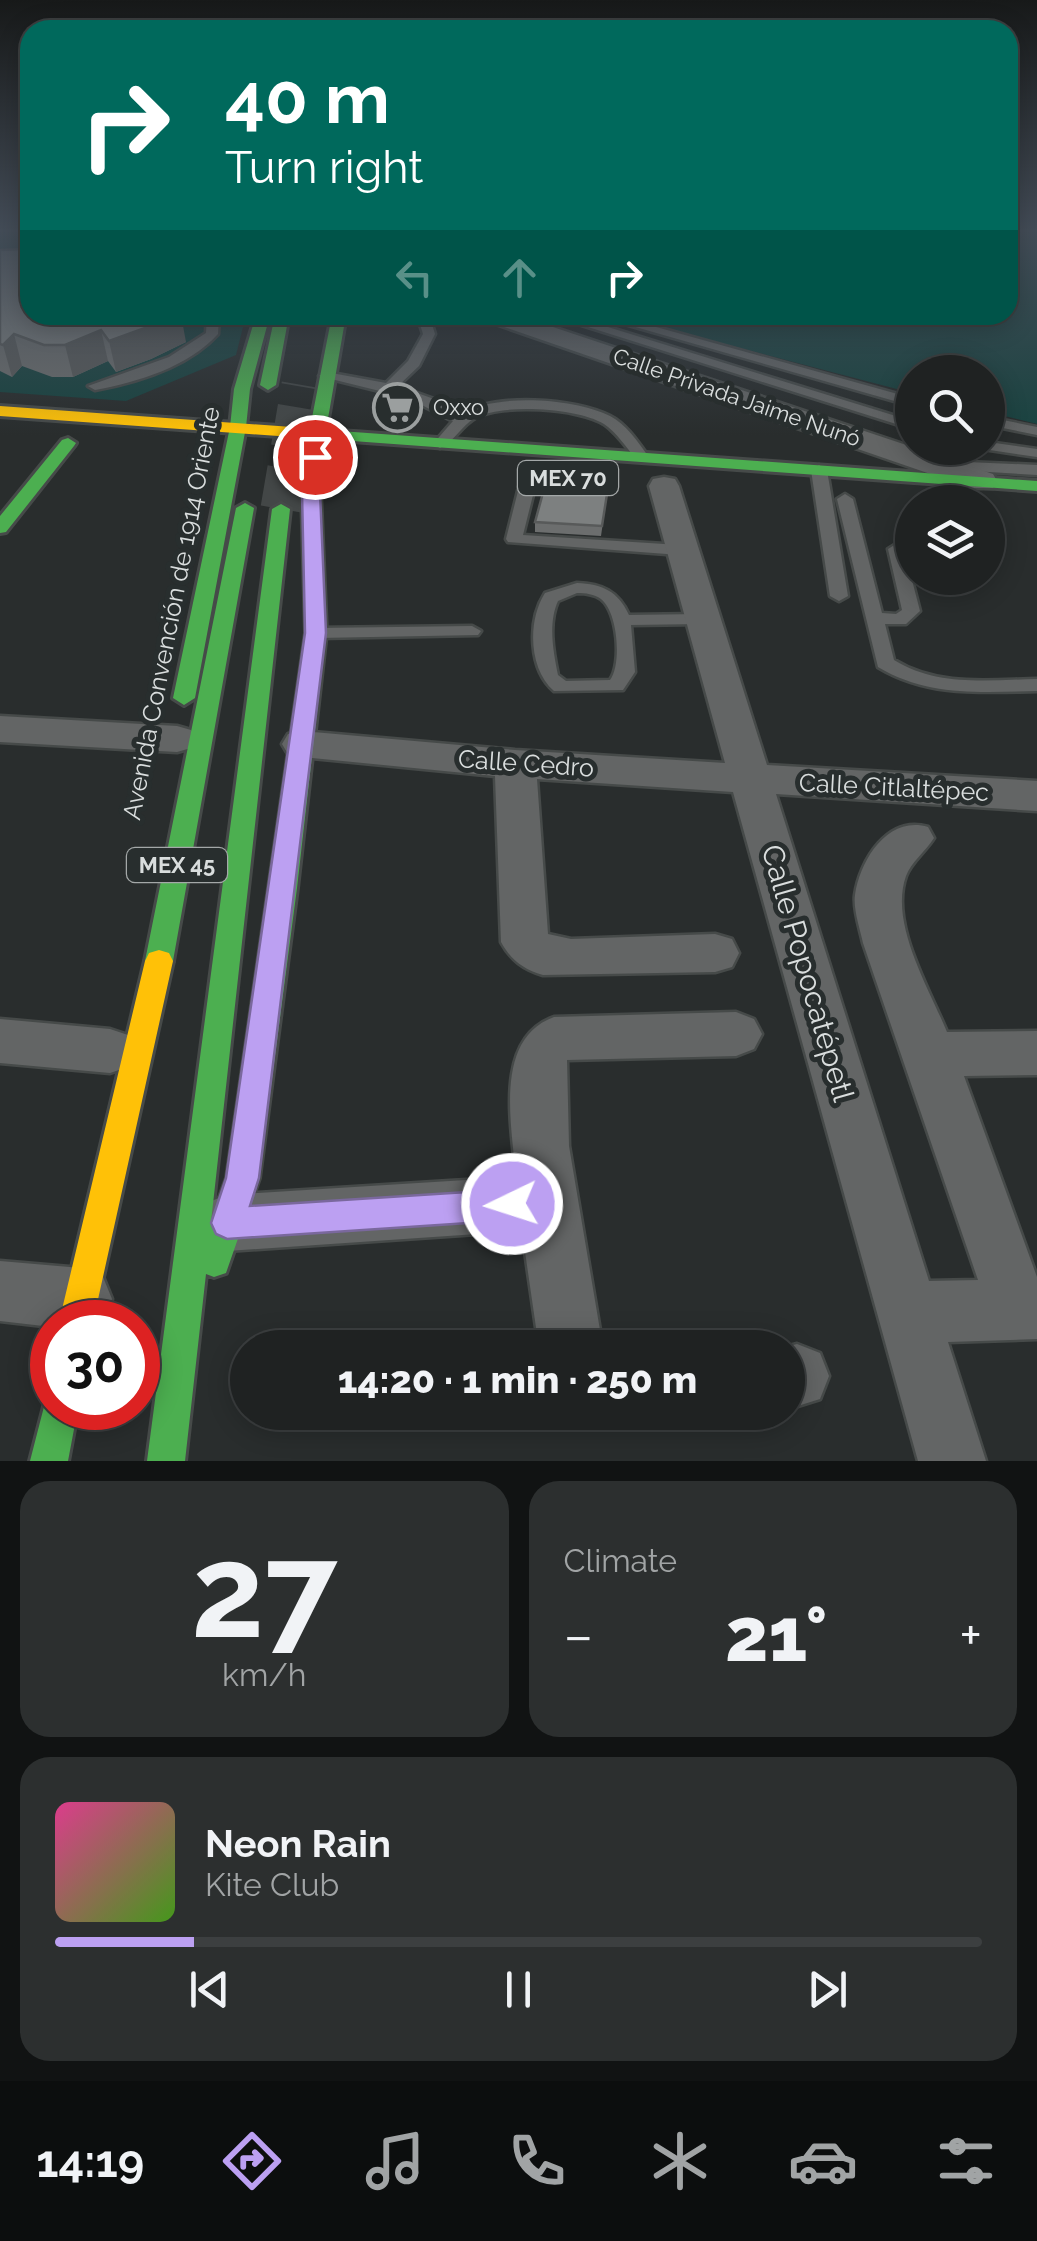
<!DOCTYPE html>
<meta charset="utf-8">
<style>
:root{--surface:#1f2222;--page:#2c2f2f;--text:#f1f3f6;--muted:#a1a4a5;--line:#3c3f40;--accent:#bca0f2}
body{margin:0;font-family:Raleway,sans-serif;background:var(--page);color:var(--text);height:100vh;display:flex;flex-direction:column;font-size:38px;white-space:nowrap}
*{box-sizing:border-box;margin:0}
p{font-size:32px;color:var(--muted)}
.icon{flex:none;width:55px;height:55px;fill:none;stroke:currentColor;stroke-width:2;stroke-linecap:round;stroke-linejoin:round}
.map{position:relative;height:1461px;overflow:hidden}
.details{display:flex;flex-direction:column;gap:20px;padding:20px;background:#111313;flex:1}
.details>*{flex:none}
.hud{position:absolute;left:20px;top:20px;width:998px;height:305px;border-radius:30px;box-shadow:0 5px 25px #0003,0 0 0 2px var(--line);background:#00695c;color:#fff;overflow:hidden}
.fabs{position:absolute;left:895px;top:355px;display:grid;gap:20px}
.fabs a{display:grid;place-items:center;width:110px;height:110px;border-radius:50%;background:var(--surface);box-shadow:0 5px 25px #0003,0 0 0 2px var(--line);font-size:50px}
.speed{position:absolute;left:30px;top:1300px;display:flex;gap:20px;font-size:50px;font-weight:700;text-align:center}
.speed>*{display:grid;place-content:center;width:130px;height:130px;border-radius:50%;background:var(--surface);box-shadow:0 5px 25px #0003,0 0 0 2px var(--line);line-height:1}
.speed .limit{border:15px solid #d22;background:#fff;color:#111}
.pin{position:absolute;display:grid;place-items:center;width:85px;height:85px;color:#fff;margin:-42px;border:5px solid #fff;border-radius:50%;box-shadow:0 2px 10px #0007}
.me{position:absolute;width:110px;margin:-55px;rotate:266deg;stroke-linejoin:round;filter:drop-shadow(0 0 8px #0008)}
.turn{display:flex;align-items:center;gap:35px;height:210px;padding:0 40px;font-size:45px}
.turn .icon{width:130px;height:130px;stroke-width:2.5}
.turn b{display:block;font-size:70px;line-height:85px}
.lanes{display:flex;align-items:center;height:95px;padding:0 40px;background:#0003;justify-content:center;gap:50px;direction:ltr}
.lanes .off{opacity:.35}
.big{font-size:75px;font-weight:800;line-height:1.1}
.details .card{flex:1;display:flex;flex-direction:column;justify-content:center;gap:15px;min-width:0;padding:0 35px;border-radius:30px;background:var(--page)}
.details .dial{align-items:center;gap:0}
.dial b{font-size:130px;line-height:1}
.song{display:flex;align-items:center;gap:30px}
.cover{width:120px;height:120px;border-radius:15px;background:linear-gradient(135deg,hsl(330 70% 55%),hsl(100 70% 35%))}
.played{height:10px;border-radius:5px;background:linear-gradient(90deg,var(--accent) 15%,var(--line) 15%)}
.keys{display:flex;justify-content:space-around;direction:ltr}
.heat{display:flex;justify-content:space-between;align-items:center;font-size:55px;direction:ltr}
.details .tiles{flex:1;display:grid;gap:20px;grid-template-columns:1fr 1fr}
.card:last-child{grid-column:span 2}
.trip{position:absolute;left:230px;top:1330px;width:575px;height:100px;border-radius:50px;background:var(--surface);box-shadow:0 5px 25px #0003,0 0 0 2px var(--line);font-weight:800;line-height:100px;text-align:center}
.dock{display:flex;height:160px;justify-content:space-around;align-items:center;background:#0c0e0e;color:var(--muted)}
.dock .icon{width:70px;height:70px}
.dock .selected{color:var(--accent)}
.dock b{font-size:45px;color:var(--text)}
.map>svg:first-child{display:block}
.green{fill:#194340}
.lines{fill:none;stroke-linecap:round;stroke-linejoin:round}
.primary-tunnel{stroke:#434747;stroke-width:41;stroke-dasharray:41 21;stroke-linecap:butt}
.lane-casing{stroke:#464a49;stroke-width:5}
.street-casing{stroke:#464a49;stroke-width:5}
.fast-casing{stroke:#464a49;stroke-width:6}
.slow-casing{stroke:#464a49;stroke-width:6}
.lane{fill:#636565;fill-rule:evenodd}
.street{fill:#636565;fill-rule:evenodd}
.fast{fill:#4caf50;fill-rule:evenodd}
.slow{fill:#ffc107;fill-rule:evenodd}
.wall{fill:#6c6e6e}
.shaded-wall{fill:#585a5a}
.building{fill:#7d8080;stroke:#585a5a;stroke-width:2.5}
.route{fill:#bca0f2;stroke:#7a689d;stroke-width:2.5}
.labels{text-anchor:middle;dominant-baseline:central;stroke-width:10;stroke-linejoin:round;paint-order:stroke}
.far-street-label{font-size:22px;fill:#d9dddd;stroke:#282e2e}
.far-poi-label{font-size:22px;fill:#d9dddd;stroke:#282e2e;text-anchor:start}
.shield{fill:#282e2e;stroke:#a4a8a8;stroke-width:2.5}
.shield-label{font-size:22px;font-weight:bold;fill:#d9dddd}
.street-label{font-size:25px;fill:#d9dddd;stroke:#282e2e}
.near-street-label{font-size:30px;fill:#d9dddd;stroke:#282e2e}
</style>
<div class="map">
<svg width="1037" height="1461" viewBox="0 0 1037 1461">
<rect width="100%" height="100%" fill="#292d2d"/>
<path class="green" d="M0,231H30V315H246L236,355L126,401L0,392Z
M1008,231H1037V424L988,412V372H912V393L614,315H1008Z"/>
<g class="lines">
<path class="primary-tunnel" d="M281,509L302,385"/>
<defs>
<path id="lane" d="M207,315H219L218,334C188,367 138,382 95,390L88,386L169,357L206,333Z
M417,315H429L435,334L419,366L398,386L434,399L461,414C496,393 574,398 610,416C626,424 638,442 648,456L641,460L636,459C626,447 617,433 604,424C578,408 502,403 475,418C461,426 454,442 440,448L433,444L453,421L408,398L319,376L326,372L386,383L408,361L423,334Z
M550,315H569L912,421V429Z
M613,315L912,398V406L597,316Z
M988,417L1037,427V435L988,425Z
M988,442L1037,449V457L983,449L988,448Z
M944,461L1037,465V475L939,469L936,466Z
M819,465L827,470L848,596L839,601L830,596L811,470Z
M530,470L538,475L523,535L680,545L688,550L680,555L508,542L506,539L522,475Z
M845,494L853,499L882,613L896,614L902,610L888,549L896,544L904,549L920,611L906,624H885L894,660C938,687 987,680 1037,679V691C981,692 928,697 878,667L837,499Z
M577,583C602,584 618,591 629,615L701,614L710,619L701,624L631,625L635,672L623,690L554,691C529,670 527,621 545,593ZM577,593C586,593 594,594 601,599C618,612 622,664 610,680L566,681L558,675C553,651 548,623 558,601Z
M472,626L481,631L478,635L318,638L309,633L318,628Z"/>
<path id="street" d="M481,315H517L993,474L997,481L993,488H971L484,320Z
M664,477L675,479L679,486L767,765L1037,781V811L776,794L929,1281L978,1280L863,943C860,929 853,909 855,895C860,860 888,815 928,827L934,838C926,851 911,862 906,876C889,923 929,988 947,1032L1037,1031V1075L964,1076L1037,1277V1339L948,1342L986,1461H918L733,792L537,779L548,934L571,939L715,934L732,939L739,953L732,967L715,972L543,975C523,969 511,960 501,942L495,776L302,757L288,754L282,744L288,734L302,731L515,750L725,763L649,486L653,479Z
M0,716L177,726L191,730L197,739L191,748L177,752L0,742Z
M736,1012L754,1019L762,1034L754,1049L736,1056L567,1060L569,1146L603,1348H539L522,1231L227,1251L206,1243L198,1223L206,1203L227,1195L516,1177C512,1126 493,1039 554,1017Z
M0,1019L110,1029L128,1035L136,1051L128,1067L110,1073L0,1063Z
M0,1261L81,1268L103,1277L112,1299L103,1321L52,1322V1327L0,1321Z
M797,1344L820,1353L829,1376L820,1399L788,1409V1348H782Z"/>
<path id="fast" d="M256,315H270L250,389L246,427L195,698L184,705L173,698L230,427L234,389Z
M275,315H289L276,385L268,390L260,385Z
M332,315H346L326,430L1037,481V491L325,439L320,492L326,633L297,888L259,1178L226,1273L214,1277L206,1274L185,1461H147L272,509L281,504L290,509L211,1222L227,1178L306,633L302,492L309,438L298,433L310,428Z
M68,438L76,443L74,446L6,532L0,533V516L62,440Z
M245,503L254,508L173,961L169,969L159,972L149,969L145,961L236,508Z
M52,1393V1408H78L68,1461H30L47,1395Z"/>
<path id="slow" d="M0,406L306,428L314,433L306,438L0,416Z
M159,950L169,953L173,961L93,1322H59L145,961L149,953Z"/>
</defs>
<use href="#lane" class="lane-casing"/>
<use href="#street" class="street-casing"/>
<use href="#fast" class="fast-casing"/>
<use href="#slow" class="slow-casing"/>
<use href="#lane" class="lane"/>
<use href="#street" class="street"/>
<use href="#fast" class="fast"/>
<use href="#slow" class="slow"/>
</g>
<path class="wall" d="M0,250L186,342L151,359L116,372L108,361L73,377H52L22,366L12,377L0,371Z
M607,494L601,536L535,532V522Z"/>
<path class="shaded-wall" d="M172,315H181L186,342L151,359L116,372L109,341Z
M101,330L108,361L73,377L65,345Z
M14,334L22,366L12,377L3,345Z"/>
<path class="building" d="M30,249V315H172L145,328L109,341L101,330L65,345H44L14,334L3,345L0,344V250Z
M544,489L607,494L602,526L535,522Z"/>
<linearGradient id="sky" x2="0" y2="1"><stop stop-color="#171919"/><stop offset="0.53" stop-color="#434c57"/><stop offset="1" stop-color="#434c57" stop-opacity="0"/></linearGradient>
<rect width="1037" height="435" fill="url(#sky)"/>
<path class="route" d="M315,452L324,457L320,492L326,633L259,1178L250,1206L512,1189L523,1193L528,1204L523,1215L512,1220L227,1239L216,1234L211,1223L226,1178L305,633L302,492L307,457Z"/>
<defs>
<symbol id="supermarket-ring" viewBox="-11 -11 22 22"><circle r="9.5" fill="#282e2e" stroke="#9b9f9f" stroke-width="1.5"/><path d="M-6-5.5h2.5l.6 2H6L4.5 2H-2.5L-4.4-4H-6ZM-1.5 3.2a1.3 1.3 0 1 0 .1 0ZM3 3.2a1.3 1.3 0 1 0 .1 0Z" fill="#9b9f9f"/></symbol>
</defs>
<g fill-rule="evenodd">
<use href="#supermarket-ring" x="370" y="380" width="55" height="55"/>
</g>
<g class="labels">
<g class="far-street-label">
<text transform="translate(737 397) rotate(19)">Calle Privada Jaime Nunó</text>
</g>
<g class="far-poi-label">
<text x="433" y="407">Oxxo</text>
</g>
<g class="shield">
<rect x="518" y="461" width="100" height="34" rx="8"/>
<rect x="127" y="848" width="100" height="34" rx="8"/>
</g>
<g class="shield-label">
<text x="568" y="478">MEX 70</text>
<text x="177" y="865">MEX 45</text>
</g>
<g class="street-label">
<text transform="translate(171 613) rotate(-79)">Avenida Convención de 1914 Oriente</text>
<text transform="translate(526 763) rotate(4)">Calle Cedro</text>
<text transform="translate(894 787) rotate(3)">Calle Citlaltépec</text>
</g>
<g class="near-street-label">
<text transform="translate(808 973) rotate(74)">Calle Popocatépetl</text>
</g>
</g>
</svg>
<div class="fabs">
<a><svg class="icon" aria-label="search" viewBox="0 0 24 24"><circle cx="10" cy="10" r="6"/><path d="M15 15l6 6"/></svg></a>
<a><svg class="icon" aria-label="layers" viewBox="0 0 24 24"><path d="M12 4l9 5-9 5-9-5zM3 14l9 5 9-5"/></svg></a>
</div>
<div class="speed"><div class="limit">30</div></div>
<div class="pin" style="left:315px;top:457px;background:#d93025"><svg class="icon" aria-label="arrive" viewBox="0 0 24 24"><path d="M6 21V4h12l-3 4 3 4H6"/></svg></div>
<svg class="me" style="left:512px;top:1204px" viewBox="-20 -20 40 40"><circle r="17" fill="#bca0f2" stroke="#fff" stroke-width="3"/><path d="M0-11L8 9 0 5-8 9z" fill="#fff"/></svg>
<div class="trip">14:20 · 1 min · 250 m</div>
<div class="hud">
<div class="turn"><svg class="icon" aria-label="right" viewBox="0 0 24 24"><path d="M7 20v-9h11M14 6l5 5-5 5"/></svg><div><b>40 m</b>Turn right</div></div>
<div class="lanes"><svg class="icon off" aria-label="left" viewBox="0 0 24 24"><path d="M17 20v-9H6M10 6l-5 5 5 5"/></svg><svg class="icon off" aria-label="ahead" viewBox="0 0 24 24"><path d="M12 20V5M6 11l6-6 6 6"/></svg><svg class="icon" aria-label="right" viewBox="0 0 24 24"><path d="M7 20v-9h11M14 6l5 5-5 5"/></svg></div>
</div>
</div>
<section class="details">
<div class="tiles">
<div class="card dial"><b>27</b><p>km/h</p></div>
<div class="card"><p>Climate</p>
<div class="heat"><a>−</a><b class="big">21°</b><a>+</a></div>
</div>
<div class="card">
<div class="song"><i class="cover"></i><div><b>Neon Rain</b><p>Kite Club</p></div></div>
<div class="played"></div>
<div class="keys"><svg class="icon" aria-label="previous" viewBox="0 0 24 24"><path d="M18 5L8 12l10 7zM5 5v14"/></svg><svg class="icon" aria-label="pause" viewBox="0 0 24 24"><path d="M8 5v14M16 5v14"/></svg><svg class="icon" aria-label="next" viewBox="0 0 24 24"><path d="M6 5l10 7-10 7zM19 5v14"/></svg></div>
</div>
</div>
</section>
<nav class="dock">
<b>14:19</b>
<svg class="icon selected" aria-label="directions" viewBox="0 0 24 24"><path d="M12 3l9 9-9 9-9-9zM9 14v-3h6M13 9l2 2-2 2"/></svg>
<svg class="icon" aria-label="music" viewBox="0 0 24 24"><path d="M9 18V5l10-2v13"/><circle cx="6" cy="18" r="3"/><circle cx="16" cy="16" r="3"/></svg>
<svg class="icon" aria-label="phone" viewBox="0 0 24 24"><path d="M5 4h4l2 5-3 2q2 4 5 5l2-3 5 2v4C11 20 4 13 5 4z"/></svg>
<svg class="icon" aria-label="climate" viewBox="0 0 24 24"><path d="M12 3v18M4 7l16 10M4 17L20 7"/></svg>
<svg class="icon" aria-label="car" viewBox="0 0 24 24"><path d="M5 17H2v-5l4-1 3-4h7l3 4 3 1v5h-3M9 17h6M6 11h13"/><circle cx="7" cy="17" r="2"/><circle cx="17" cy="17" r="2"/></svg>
<svg class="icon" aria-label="filters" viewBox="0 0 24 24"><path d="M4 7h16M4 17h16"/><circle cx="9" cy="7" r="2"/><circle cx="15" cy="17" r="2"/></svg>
</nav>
